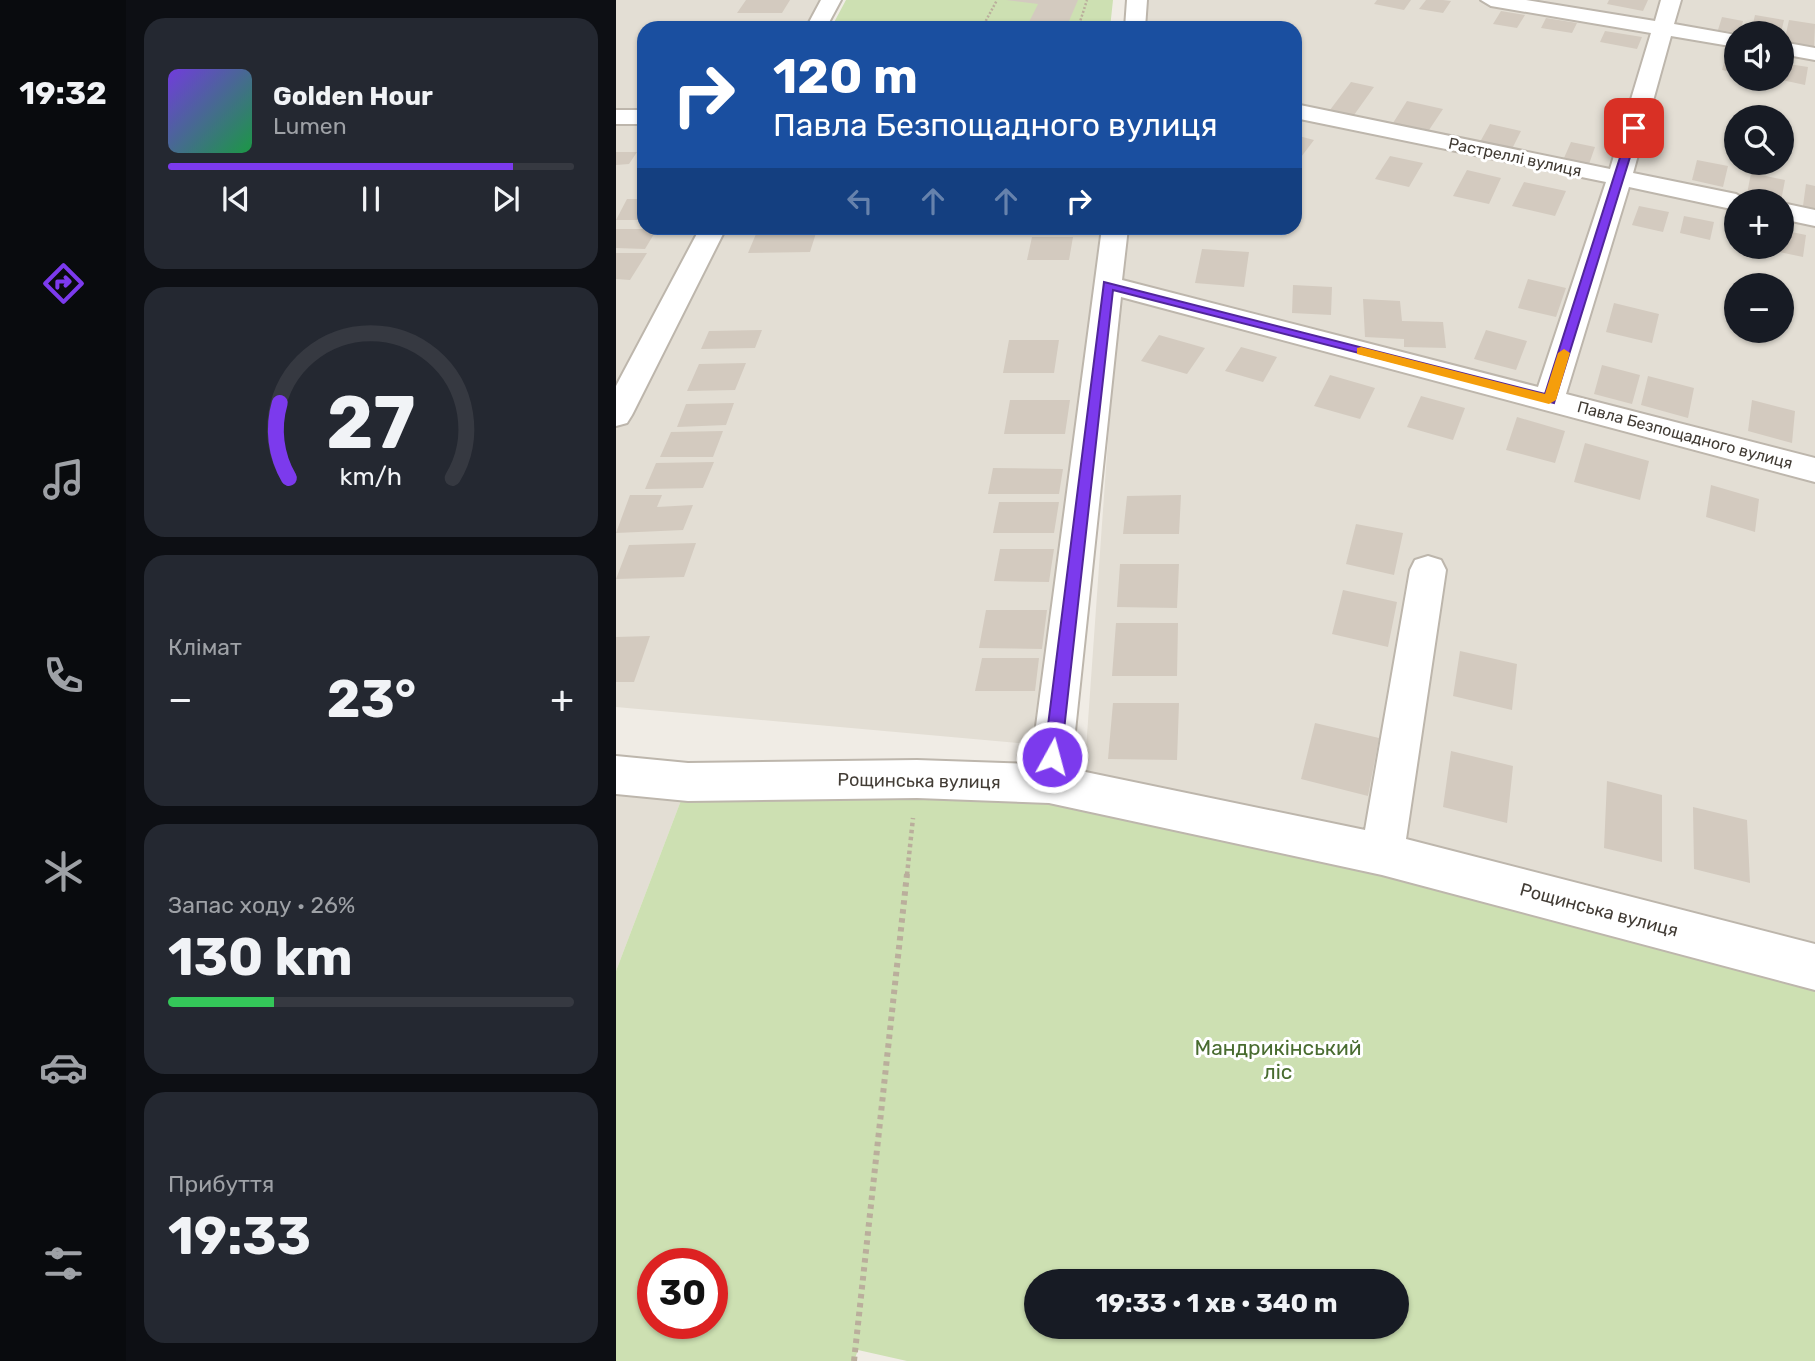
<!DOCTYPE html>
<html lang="uk">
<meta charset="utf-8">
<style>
:root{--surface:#171b24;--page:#242831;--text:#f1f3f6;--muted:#9ea1a6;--line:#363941;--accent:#7c3aed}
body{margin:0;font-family:Rubik,sans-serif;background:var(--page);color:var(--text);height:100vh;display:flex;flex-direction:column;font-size:26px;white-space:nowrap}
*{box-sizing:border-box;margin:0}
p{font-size:23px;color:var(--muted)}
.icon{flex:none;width:38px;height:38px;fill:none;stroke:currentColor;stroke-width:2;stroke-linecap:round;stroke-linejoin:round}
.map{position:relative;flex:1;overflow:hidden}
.details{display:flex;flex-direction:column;gap:18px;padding:18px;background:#0d0f14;width:490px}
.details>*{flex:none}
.banner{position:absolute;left:21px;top:21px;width:665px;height:214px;border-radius:21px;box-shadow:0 2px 5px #0004;background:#1a4fa0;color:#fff;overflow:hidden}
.controls{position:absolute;left:1108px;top:21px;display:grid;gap:14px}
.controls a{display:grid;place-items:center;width:70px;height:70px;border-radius:50%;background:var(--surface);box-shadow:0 2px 5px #0004;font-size:35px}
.speed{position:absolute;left:21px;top:1248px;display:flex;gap:14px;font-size:35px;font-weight:700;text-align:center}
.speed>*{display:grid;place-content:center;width:91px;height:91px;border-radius:50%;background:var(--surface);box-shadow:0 2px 5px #0004;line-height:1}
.speed .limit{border:10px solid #d22;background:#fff;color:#111}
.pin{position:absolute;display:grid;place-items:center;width:60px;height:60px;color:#fff;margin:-30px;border-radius:14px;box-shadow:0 4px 10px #0006}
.me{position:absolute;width:77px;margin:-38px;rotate:7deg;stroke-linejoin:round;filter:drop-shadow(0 0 5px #0008)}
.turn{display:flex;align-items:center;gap:24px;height:147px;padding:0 21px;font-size:32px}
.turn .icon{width:91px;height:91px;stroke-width:2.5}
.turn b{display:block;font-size:49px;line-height:60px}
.lanes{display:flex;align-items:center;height:66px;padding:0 21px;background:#0003;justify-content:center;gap:35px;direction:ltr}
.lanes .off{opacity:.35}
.big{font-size:52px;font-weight:700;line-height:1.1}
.details .widget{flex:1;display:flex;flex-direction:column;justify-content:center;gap:10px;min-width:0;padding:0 24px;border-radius:21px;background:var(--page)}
.details .dial{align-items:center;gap:0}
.dial svg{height:182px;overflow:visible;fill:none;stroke:var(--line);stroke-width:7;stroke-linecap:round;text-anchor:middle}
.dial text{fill:var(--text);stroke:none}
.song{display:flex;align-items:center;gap:21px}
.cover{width:84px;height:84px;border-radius:10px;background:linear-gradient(135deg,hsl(260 70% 55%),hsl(140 70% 35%))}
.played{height:7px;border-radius:4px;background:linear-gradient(90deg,var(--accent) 85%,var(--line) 85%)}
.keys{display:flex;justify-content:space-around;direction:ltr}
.heat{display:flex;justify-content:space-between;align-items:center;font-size:38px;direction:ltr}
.charge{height:10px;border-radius:5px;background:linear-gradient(90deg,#34c759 26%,var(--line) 0)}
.trip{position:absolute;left:408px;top:1269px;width:385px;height:70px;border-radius:35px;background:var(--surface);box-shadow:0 2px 5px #0004;font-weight:700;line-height:70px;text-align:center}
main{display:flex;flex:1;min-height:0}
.menu{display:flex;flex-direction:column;width:126px;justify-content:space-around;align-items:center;background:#090b0e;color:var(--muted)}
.menu .icon{width:49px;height:49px}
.menu .active{color:var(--accent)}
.menu b{font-size:32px;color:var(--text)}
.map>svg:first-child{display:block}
.residential{fill:#e3ded4;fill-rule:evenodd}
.green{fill:#cde0b2;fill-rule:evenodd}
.building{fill:#d3cabf}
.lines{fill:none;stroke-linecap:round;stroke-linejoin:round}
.minor-casing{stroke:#bdb6ac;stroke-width:4}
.path-far2{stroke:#baae9c;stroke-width:2.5;stroke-dasharray:2 2;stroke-linecap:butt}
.path-far1{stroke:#baae9c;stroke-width:4.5;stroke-dasharray:3.5 3.5;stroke-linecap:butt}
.path{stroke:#baae9c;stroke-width:6;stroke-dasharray:4.5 4.5;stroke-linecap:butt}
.minor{fill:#fff;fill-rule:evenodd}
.route{fill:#7c3aed;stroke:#51269a;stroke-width:2}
.slow{fill:#f59e0b}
.labels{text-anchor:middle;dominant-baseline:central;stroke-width:6;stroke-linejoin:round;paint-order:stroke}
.far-street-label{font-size:16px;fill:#423c35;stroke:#fff}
.street-label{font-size:18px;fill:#423c35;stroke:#fff}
.near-park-label{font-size:21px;fill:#496c30;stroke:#fff}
</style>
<main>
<nav class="menu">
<b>19:32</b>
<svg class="icon active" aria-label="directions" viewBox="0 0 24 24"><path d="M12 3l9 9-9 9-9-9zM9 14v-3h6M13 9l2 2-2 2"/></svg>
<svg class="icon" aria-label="music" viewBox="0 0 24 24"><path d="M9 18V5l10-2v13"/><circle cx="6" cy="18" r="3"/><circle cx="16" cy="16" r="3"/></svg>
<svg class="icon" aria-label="phone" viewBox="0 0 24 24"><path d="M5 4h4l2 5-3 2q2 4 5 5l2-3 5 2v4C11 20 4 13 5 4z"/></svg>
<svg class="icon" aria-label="climate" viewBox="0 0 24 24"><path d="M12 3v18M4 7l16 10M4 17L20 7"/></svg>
<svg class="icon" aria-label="car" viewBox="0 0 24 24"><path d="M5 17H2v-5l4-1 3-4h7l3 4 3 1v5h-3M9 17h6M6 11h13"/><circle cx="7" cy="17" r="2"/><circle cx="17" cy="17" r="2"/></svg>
<svg class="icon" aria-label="filters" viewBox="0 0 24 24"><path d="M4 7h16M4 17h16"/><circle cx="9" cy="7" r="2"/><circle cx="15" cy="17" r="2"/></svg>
</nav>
<section class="details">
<div class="widget">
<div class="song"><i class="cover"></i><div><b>Golden Hour</b><p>Lumen</p></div></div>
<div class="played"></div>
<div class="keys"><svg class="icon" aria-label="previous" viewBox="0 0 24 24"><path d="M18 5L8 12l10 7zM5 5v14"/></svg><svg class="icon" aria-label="pause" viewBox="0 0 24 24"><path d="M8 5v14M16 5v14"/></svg><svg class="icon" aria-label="next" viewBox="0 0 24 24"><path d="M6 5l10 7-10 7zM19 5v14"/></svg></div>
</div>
<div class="widget dial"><svg viewBox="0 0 100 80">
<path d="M14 69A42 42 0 1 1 86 69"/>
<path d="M14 69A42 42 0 0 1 10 36" stroke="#7c3aed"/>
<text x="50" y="56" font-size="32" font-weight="700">27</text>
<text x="50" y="72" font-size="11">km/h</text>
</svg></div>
<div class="widget"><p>Клімат</p>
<div class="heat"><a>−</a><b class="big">23°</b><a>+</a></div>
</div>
<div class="widget"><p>Запас ходу · 26%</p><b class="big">130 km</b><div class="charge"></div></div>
<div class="widget"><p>Прибуття</p><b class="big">19:33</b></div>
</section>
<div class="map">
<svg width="1199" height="1361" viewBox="0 0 1199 1361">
<rect width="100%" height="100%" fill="#f0ece5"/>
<path class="residential" d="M0,0H222L208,28H28V228H484L425,745L0,707Z
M523,0H1199V1014L466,806L507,228H679V28H521ZM1120,33H1166V79H1120ZM1120,117H1166V163H1120ZM1120,201H1166V247H1120ZM1120,285H1166V331H1120Z
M0,775L72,782L0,971Z"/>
<path class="green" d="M230,0H497L494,28H215Z
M301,779L766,854L1199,991V1361H291L242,1350L238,1361H0V971L72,782ZM37,1264H96V1323H37ZM420,1281H780V1326H420Z"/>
<path class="building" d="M130,0H174L166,13H121Z
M390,0H462L450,28H410L422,4Z
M761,0H795L788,10L758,4Z
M810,0H827L835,1L827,13L803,9Z
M993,0H1032L1027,11L991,4Z
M885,11L909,15L901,28L877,24Z
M1139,15L1168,20L1165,33L1135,32Z
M1106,17L1127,21L1124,33L1102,30Z
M930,18L961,23L956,33L925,28Z
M1173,20L1199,24L1198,48L1168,43Z
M989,31L1026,37L1021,49L984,42Z
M1111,51L1120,53V73L1106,70Z
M1166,63L1192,67L1189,85L1166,80Z
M735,82L758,87L738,115L714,110Z
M791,101L827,109L813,130L777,123Z
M874,124L905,131L896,149L864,142Z
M679,135L698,140L679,165Z
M955,142L979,147L973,164L948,158Z
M0,152H21L13,164L0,165Z
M774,156L807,163L793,187L759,179Z
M1081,160L1112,166L1107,187L1076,180Z
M851,170L885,178L873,204L837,196Z
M1135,173L1169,180L1165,201L1131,194Z
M908,182L950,191L939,216L896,206Z
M1190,184L1199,186V209L1187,206Z
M11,199H28V220H0Z
M1023,206L1053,212L1047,232L1016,225Z
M1068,216L1098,222L1094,240L1064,233Z
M407,228H463L462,232H406Z
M0,229H41L29,249L0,248Z
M1166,230L1190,235L1187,257L1154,250L1155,247H1166Z
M200,233L194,252L132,253L140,234Z
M416,237H457L453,260H411Z
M586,249L633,252L628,287L579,283Z
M0,253H31L14,280L0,279Z
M912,279L950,288L940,317L902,308Z
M677,285L716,287L715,315L676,313Z
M747,299L784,301L786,321L827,322L830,348L788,347V339L749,337Z
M998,303L1043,314L1036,343L990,332Z
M146,330L139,348L85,349L93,331Z
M870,330L911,341L900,370L858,359Z
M543,335L589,348L571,374L525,361Z
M393,340H443L438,373H387Z
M625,347L661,357L647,382L609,371Z
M130,363L119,390L71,391L83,364Z
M986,365L1024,375L1016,404L978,394Z
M714,375L759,388L744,419L698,406Z
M1032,376L1078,388L1072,418L1025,405Z
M805,396L849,408L837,440L791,427Z
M394,400H454L449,434H388Z
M1136,400L1179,411L1176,443L1132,431Z
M118,403L110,425L61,427L70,404Z
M901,417L949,431L939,463L890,450Z
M107,431L97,457H44L55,432Z
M969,443L1033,461L1024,500L958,482Z
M98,462L87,488L29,489L40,463Z
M377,468L447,469L443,494H372Z
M1095,485L1143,499L1139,532L1090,517Z
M14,495H46L41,507L77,505L67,530L0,533Z
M565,495L563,534H507L511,496Z
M383,502H443L438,533H377Z
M740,524L787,533L778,575L730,564Z
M80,543L68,577L0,579L13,545Z
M384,549H438L433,582L378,581Z
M504,564H563L561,608L501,607Z
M727,590L781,602L772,647L716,634Z
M370,610H431L426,649L363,648Z
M500,623H562L561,676H496Z
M34,636L18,682H0V637Z
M844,651L901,664L896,710L837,696Z
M366,658H423L419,691H359Z
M497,703H563L561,760L492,759Z
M699,723L763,738L752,796L685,779Z
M835,751L897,766L891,823L827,807Z
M991,781L1046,795V862L988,848Z
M1077,807L1131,820L1134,883L1078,869Z"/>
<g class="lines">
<defs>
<path id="minor" d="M205,0H225L210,28H190Z
M511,0H531L529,28H509Z
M865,0H910L1039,21L1045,0H1065L1058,24L1120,35V47L1055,36L1017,173L1120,194L1132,201H1120V210L1013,187L950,394L1199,458V482L505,297L455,769L749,830L794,570L799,560L812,556L825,560L830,570L790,839L1199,944V990L766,875L433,803L301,798L72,801L0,794V756L72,763L301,760L415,764L486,228H512L506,280L922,387L990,182L679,118V104L994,169L1035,33L875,6Z
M1166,42L1199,48V60L1166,54Z
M0,110H28V124H0Z
M1166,203L1199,210V226L1166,219Z
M84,228H110L16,415L11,423L0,426V386Z"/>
</defs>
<use href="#minor" class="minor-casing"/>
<path class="path-far2" d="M366,28L381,0
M462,28L471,0"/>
<path class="path-far1" d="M291,875L297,818"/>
<path class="path" d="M238,1361L291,874"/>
<use href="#minor" class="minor"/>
</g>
<path class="route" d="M1014,126L1023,128L938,403L497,290L445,757L442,762H430L428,757L488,282L929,394Z"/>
<path class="slow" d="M745,347L929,394L942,353L948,349L954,353L940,400L933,404L741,354V348Z"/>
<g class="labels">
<g class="far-street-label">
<text transform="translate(899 157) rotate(12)">Растреллі вулиця</text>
<text transform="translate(1069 435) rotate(15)">Павла Безпощадного вулиця</text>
</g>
<g class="street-label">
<text transform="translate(303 781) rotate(1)">Рощинська вулиця</text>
<text transform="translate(983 910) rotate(15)">Рощинська вулиця</text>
</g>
<g class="near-park-label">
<text x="662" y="1047">Мандрикінський<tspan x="662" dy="24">ліс</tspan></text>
</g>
</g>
</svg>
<div class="controls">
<a><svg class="icon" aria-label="sound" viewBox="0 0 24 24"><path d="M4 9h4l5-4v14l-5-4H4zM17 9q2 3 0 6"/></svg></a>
<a><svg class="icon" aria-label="search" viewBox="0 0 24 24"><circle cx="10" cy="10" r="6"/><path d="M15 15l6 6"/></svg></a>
<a>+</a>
<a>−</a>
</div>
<div class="speed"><div class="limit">30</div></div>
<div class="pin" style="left:1018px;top:128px;background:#d93025"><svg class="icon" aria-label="arrive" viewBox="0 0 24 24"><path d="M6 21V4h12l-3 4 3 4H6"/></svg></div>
<svg class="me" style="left:436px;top:757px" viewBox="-20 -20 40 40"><circle r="17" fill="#7c3aed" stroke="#fff" stroke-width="3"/><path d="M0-11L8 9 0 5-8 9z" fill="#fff"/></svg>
<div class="trip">19:33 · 1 хв · 340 m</div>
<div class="banner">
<div class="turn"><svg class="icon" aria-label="right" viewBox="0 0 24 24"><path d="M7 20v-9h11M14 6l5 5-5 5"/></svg><div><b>120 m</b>Павла Безпощадного вулиця</div></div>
<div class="lanes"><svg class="icon off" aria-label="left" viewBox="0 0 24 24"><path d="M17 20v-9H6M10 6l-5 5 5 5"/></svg><svg class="icon off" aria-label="ahead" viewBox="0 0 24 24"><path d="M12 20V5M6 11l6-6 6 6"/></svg><svg class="icon off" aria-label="ahead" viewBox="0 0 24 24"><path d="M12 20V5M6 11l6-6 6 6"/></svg><svg class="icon" aria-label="right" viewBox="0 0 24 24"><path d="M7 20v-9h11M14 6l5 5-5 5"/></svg></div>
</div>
</div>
</main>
